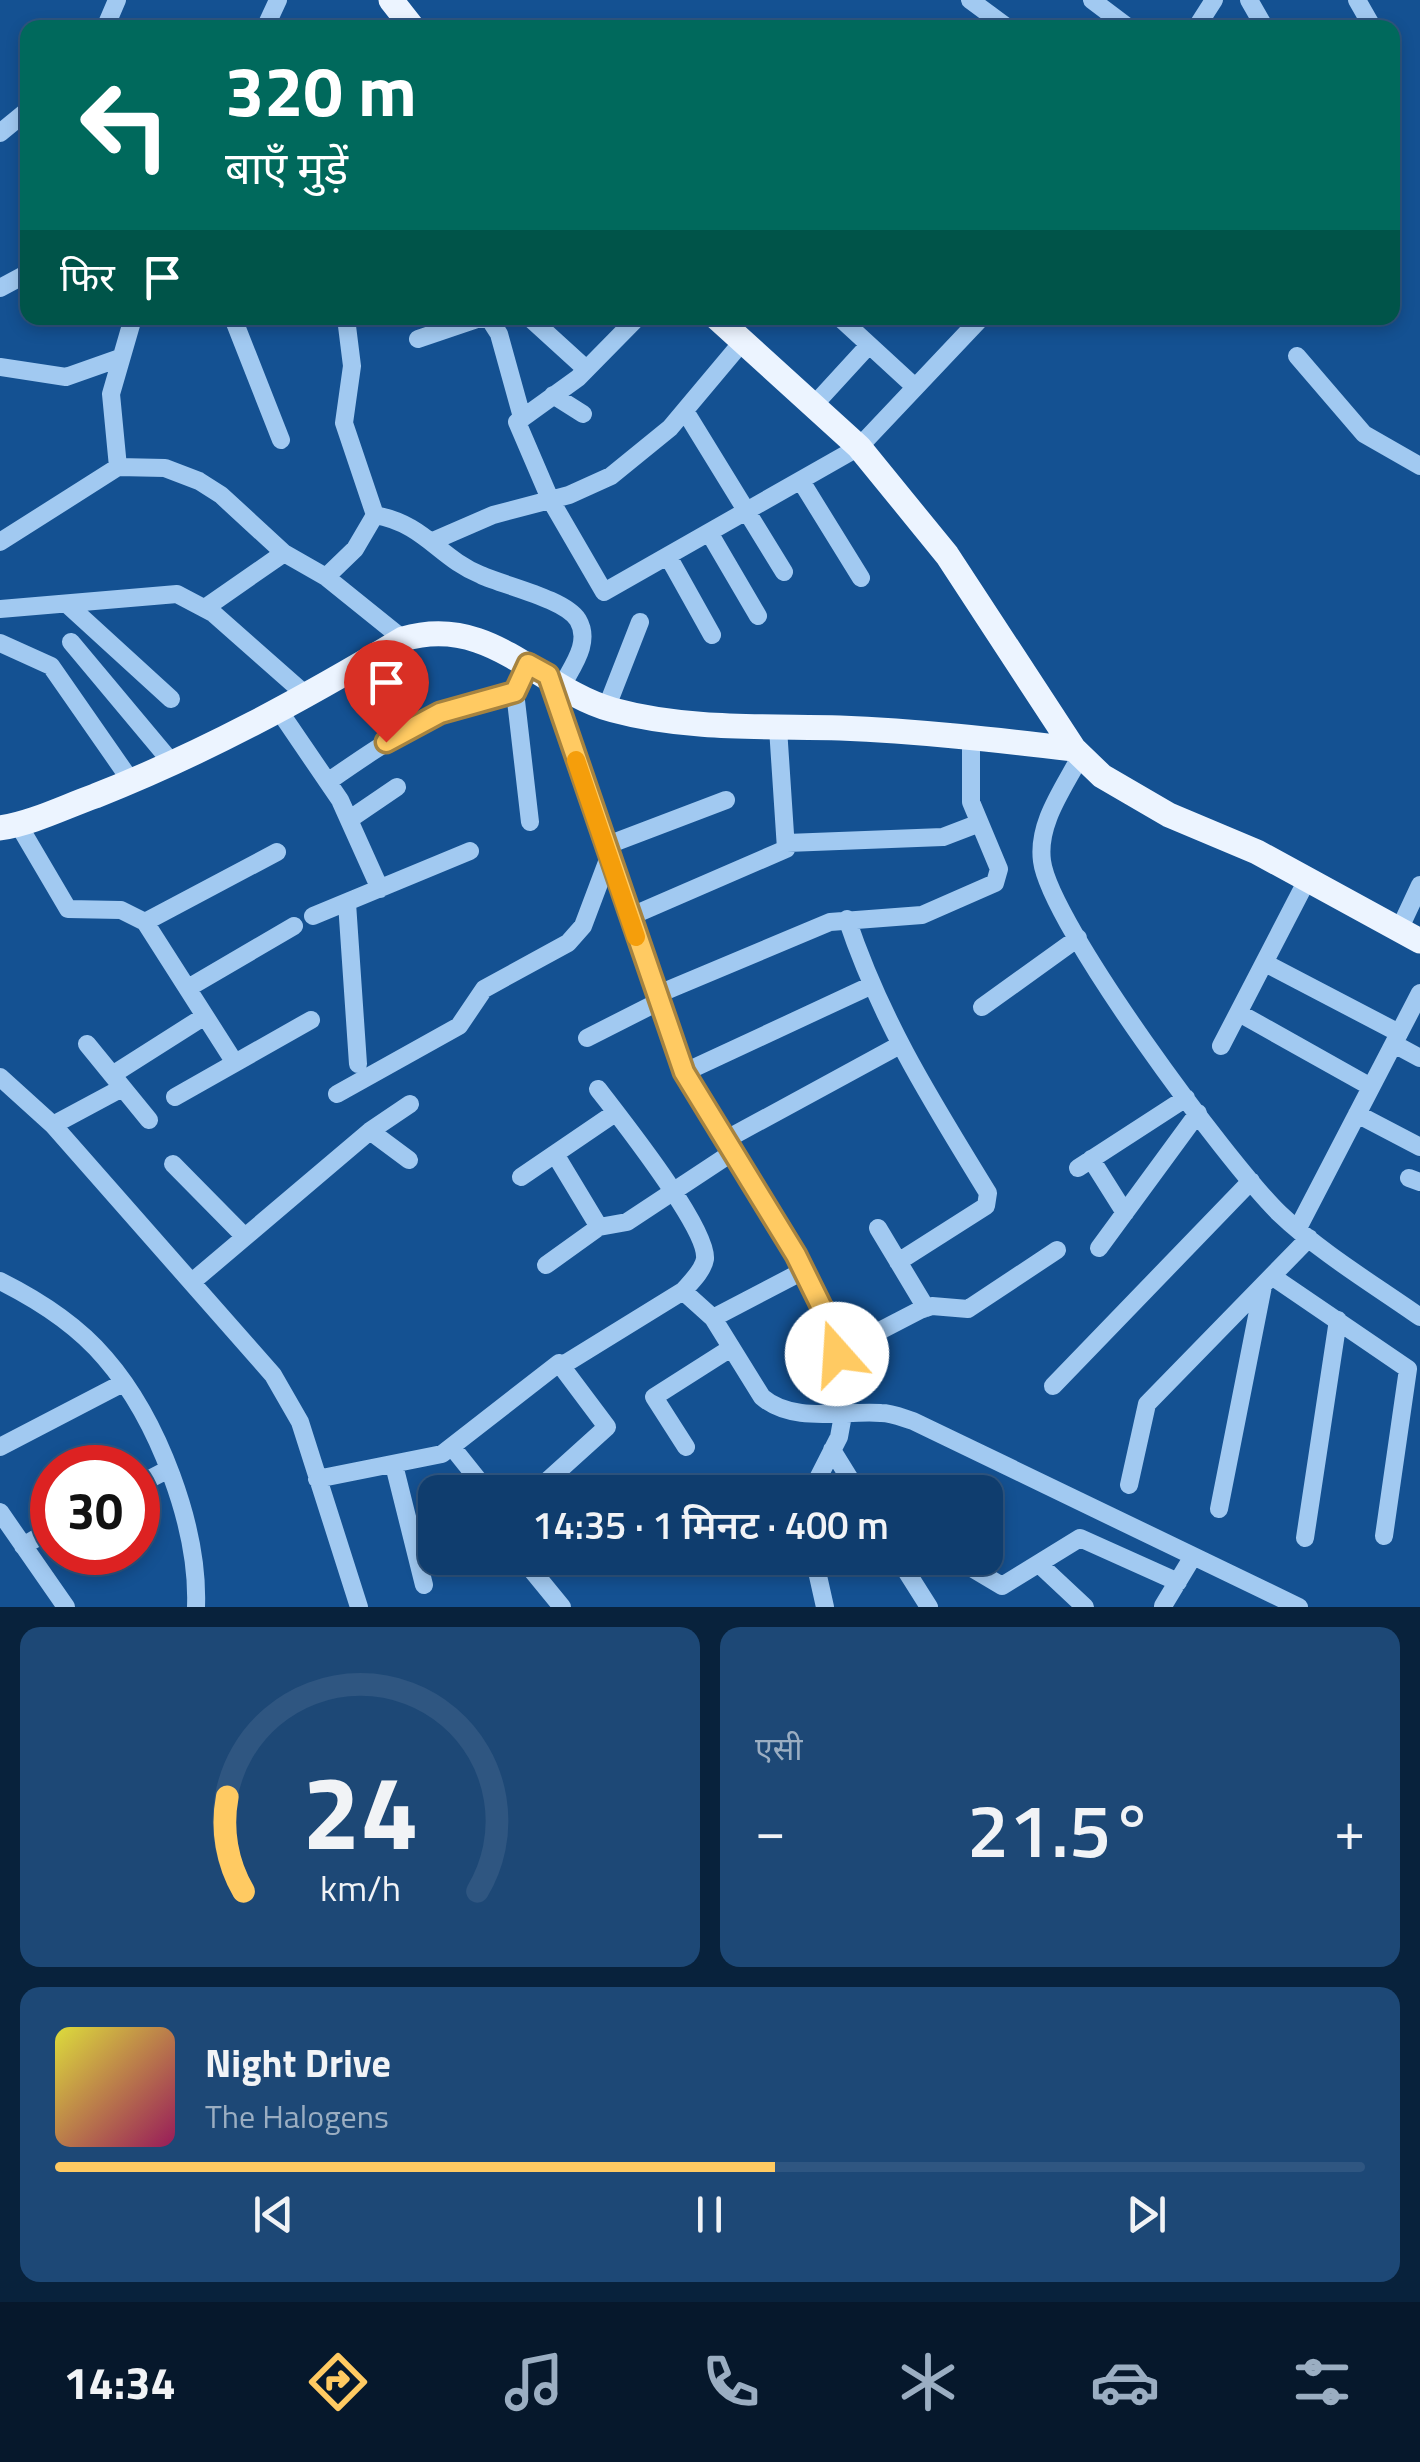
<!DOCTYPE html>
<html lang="hi">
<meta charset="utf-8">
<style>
:root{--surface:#0f3d6e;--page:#1d4876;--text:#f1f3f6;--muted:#9baec2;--line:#2f5681;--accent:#ffca62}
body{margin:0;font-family:"Titillium Web","Noto Sans Devanagari",sans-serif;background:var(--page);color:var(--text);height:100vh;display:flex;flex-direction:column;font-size:38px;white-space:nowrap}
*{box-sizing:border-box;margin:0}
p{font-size:32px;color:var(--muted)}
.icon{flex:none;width:55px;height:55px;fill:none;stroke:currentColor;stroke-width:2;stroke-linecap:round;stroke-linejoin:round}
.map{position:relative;height:1607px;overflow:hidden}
.details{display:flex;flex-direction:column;gap:20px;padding:20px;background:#08223c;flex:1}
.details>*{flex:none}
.banner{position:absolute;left:20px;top:20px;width:1380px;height:305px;border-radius:20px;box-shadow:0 5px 15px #0003,0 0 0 2px var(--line);background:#00695c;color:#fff;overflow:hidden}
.speed{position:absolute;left:30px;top:1445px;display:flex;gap:20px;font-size:50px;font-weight:700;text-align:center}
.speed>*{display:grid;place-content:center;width:130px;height:130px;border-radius:50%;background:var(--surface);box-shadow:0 5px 15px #0003,0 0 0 2px var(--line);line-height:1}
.speed .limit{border:15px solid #d22;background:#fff;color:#111}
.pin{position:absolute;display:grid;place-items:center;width:85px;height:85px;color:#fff;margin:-102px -42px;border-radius:50% 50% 50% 0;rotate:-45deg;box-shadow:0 0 10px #0007}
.pin .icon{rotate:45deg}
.me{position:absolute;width:110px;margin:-55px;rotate:341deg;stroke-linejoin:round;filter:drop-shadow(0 0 8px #0008)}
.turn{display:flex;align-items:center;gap:35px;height:210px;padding:0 40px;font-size:45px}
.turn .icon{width:130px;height:130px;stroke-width:2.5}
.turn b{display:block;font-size:70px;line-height:85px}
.then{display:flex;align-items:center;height:95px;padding:0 40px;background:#0003;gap:20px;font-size:38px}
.big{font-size:75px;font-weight:600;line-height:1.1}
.details .widget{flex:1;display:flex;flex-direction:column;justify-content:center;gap:15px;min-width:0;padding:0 35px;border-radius:20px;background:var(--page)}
.details .dial{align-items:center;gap:0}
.dial svg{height:260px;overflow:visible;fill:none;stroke:var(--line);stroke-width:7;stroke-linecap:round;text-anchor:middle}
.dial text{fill:var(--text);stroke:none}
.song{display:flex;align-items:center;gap:30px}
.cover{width:120px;height:120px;border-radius:15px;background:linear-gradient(135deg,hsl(60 70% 55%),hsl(330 70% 35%))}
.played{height:10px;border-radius:5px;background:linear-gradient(90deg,var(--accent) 55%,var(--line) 55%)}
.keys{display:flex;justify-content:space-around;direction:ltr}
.heat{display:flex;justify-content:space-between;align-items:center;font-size:55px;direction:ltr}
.details .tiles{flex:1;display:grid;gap:20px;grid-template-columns:1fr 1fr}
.widget:last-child{grid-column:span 2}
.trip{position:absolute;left:418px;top:1475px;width:585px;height:100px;border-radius:20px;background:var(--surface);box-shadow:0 5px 15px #0003,0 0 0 2px var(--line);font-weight:600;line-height:100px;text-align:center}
.dock{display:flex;height:160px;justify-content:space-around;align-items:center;background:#06182c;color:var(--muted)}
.dock .icon{width:70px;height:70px}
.dock .current{color:var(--accent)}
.dock b{font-size:45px;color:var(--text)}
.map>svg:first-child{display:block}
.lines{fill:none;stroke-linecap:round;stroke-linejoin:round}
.minor{stroke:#a1c9f1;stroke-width:18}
.major{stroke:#ecf4ff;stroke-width:25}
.route-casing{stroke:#a68340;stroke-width:25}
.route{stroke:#ffca62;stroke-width:18}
.slow{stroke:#f59e0b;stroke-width:18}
</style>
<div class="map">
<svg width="1420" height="1607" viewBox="0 0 1420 1607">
<rect width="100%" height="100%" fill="#145192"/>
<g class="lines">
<path class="minor" d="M970,0L1008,28
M1092,0L1129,28
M1249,0L1265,28
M1357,0L1373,28
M105,28L117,0
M265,28L278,0
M1196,28L1214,0
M0,133L28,110
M0,288L28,273
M233,318L281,440
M530,318L586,369
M637,318L578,378L517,422L550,499L604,592L859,447L981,318
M840,318L915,387
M418,339L480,318L490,320L499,334L522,417
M1297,356L1364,434L1420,466
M0,367L66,377L117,359
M553,395L583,414
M814,405L869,345
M685,411L784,572
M118,467L111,394L133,318
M801,481L861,578
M375,515C425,524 439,558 481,575C505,586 565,599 578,620C591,642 573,665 563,684
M710,534L758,616
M433,541L493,515L569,495L611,476L670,428L743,341
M0,542L118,467L165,468L199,481L221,495L284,553L326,577L403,639
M669,558L712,635
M326,577L355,549L375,515L344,423L352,366L346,318
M67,604L171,699
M205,608L284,553
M0,609L177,594L213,613L307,696
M71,642L173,764
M0,643L51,666L131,781
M528,664L515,692L530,822
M548,675L683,1073L795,1255L831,1328L843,1383V1415L839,1437L811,1492
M606,709L640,622
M280,712L340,800L380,889
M1081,755C1064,788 1037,823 1042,861C1050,924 1228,1163 1279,1213C1321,1253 1373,1284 1420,1317
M329,781C398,733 432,711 515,692
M350,819L397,787
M18,824L68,909L121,910L145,922L235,1063
M787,843L943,837L977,824
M605,846L726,800
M347,903L358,1064
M313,916L470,851
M629,917L786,849L778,728
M847,919C882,1023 931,1100 988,1193L986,1206L898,1262
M145,922L277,852
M1399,930L1420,885
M1265,963L1399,1033
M188,988L294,926
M656,995L830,922L922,915L995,883L999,869L971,802V738
M982,1007L1078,938
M1239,1013L1371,1087
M587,1038L658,1002
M87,1044L149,1120
M1394,1044L1420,1058
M1221,1046L1307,880
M683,1073L870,986
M112,1075L205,1016
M0,1077L53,1125L273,1375L300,1422L359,1607
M598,1089C620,1118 708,1228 705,1259C703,1271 690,1283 683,1291
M337,1094L459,1026L484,989L568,943L583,926L609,857
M175,1097L311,1020
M1357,1114L1420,1147
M53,1125L122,1088
M370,1131L409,1160
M725,1140L898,1046
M1091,1159L1125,1213
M173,1164L245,1237
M1078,1168L1186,1098
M521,1177L615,1113
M1409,1178L1420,1182
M599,1227L627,1222L733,1152
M878,1228L926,1308
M1298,1228L1420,993
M1099,1248L1198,1113
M546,1265L599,1227L555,1154
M1273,1277L1408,1369L1384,1536
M0,1281C38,1300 77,1325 105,1358C158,1419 199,1527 196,1607
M192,1282L370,1131L410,1104
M713,1318L803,1271
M837,1353L920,1310L932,1306L968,1309L1057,1250
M563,1365L683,1291L713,1318L762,1397C793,1424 844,1410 881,1413C892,1413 903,1418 913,1421L1299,1607
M1053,1386L1251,1181
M0,1447L123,1383
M452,1447L488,1492
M686,1447L654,1397L731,1348
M832,1450L858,1492
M394,1465L424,1585
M317,1479L442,1454L559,1363L607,1427L535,1492
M138,1485L167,1470
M1129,1485L1147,1404L1309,1238
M1219,1509L1263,1286
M0,1512L66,1607
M1305,1538L1338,1320
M23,1546L52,1529
M814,1558L825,1607
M898,1558L929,1607
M955,1558L1002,1586L1080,1538L1178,1582
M526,1563L562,1607
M1039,1564L1085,1607
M1163,1606L1192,1558"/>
<path class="major" d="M391,0L413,28
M717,318L859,447L947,555L1074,749L1102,776L1169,815L1257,852L1420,941
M0,828C33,823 64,807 95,796C204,753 303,699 403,639C492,613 539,690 613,710C686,730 764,726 840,728C918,731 997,740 1074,749"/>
</g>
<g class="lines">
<defs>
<path id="route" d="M386,742L440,713L515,692L528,664L548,675L684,1072L796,1255L832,1328L837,1354"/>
</defs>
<use href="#route" class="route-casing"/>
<use href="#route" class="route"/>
<path class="slow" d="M576,760L636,937"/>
</g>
</svg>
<div class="speed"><div class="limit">30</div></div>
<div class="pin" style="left:386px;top:742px;background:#d93025"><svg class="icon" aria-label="arrive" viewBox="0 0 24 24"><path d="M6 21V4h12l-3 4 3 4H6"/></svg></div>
<svg class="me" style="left:837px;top:1354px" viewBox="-20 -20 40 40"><circle r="19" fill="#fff"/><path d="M0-13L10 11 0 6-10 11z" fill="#ffca62"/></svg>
<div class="trip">14:35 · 1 मिनट · 400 m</div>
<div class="banner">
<div class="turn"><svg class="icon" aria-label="left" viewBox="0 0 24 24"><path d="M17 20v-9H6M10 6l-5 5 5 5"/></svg><div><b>320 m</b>बाएँ मुड़ें</div></div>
<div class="then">फिर<svg class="icon" aria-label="arrive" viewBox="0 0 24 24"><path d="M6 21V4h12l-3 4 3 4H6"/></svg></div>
</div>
</div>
<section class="details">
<div class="tiles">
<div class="widget dial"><svg viewBox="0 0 100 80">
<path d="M14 69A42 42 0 1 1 86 69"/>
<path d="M14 69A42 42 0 0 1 9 40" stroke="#ffca62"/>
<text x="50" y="56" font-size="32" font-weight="700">24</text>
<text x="50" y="72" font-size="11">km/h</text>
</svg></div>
<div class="widget"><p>एसी</p>
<div class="heat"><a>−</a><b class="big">21.5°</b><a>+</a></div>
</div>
<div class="widget">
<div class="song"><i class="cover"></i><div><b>Night Drive</b><p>The Halogens</p></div></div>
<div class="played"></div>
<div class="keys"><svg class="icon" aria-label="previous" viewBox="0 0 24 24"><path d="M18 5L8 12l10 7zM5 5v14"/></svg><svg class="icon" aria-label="pause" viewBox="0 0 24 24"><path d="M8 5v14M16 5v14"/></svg><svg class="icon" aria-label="next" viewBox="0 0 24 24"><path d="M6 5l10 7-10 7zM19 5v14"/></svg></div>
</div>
</div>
</section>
<nav class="dock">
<b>14:34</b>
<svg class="icon current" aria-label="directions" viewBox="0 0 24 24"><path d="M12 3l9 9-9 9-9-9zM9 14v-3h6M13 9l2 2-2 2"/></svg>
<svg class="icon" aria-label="music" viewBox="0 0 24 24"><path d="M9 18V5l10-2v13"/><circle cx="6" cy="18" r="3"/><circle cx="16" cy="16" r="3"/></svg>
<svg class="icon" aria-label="phone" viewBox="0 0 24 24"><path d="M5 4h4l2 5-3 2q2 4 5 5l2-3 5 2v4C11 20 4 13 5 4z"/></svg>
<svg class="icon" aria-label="climate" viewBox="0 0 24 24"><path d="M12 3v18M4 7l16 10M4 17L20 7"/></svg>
<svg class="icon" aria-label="car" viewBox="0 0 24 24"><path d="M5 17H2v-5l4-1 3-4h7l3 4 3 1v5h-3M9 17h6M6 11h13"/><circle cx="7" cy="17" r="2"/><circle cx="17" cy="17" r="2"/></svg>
<svg class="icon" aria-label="filters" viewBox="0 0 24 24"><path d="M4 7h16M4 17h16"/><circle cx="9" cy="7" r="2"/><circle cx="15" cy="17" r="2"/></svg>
</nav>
